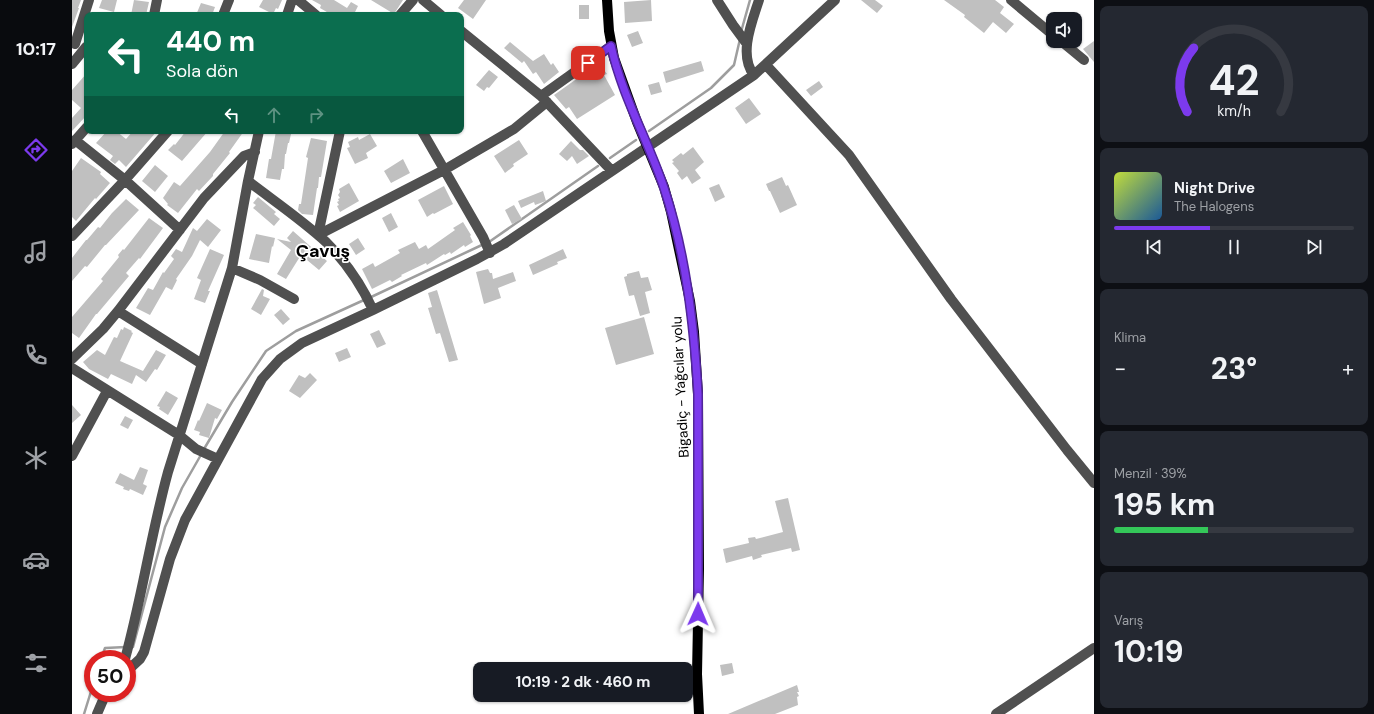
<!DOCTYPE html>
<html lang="tr">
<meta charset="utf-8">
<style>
:root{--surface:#171b24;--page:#242831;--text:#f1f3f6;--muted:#9ea1a6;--line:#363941;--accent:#7c3aed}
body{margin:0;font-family:"DM Sans",sans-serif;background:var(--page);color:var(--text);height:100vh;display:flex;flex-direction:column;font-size:15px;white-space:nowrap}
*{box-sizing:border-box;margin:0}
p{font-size:13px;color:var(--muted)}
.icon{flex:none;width:22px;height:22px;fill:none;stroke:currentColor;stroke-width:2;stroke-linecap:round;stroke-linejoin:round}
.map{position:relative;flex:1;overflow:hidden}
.side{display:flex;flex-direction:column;gap:6px;padding:6px;background:#0d0f14;width:280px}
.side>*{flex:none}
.banner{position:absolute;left:12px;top:12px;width:380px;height:122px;border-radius:8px;box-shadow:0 1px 3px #0004;background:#0b6e4f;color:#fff;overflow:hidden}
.tools{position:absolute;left:974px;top:12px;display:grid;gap:8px}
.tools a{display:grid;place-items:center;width:36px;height:36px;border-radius:8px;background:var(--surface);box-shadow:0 1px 3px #0004;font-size:20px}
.speed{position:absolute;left:12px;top:650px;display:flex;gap:8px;font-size:20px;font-weight:700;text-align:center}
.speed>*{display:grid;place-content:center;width:52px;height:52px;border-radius:50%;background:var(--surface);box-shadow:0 1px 3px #0004;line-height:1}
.speed .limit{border:6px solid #d22;background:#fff;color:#111}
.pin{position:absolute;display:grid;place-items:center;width:34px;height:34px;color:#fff;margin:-17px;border-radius:8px;box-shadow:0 2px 6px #0006}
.me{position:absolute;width:44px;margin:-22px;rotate:1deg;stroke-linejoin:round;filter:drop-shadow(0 0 3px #0008)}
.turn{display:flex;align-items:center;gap:14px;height:84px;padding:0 16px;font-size:18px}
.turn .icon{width:52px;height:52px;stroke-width:2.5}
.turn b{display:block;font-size:28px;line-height:34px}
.lanes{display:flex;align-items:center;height:38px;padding:0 16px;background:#0003;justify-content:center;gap:20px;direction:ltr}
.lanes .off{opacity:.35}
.big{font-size:30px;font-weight:700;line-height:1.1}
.side .tile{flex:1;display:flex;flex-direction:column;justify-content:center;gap:6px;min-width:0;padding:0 14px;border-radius:8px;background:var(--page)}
.side .dial{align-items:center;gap:0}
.dial svg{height:104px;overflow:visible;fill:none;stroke:var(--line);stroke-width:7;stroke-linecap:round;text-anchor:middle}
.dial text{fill:var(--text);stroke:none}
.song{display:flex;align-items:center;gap:12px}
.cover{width:48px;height:48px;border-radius:6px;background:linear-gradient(135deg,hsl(70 70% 55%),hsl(210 70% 35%))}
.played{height:4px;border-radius:2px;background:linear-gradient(90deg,var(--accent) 40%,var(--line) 40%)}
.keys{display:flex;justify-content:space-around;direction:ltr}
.heat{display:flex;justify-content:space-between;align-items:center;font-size:22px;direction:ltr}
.charge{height:6px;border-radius:3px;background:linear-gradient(90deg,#34c759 39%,var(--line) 0)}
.trip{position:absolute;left:401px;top:662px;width:220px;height:40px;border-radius:8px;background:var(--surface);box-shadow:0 1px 3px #0004;font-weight:700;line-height:40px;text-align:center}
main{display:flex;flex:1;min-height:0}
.tab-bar{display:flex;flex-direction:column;width:72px;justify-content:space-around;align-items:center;background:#090b0e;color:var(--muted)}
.tab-bar .icon{width:28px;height:28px}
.tab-bar .on{color:var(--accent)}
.tab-bar b{font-size:18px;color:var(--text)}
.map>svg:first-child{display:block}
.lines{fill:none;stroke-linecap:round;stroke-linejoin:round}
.stream{stroke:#9e9e9e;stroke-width:2.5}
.building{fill:#c0c0c0}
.minor{stroke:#505050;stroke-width:10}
.major{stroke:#000;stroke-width:10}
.route-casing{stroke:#51269a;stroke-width:10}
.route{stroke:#7c3aed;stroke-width:7}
.labels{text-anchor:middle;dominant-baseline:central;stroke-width:3.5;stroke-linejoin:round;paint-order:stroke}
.street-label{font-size:14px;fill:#000;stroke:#fff}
.district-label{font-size:18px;font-weight:bold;fill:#000;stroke:#fff}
</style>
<main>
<nav class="tab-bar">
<b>10:17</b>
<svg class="icon on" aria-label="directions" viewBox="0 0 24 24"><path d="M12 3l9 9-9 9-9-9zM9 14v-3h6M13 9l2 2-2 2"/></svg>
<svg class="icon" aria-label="music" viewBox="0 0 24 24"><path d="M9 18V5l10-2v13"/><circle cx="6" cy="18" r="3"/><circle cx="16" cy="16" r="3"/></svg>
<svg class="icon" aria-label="phone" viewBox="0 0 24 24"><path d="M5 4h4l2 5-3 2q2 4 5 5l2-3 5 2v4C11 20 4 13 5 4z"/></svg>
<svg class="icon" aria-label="climate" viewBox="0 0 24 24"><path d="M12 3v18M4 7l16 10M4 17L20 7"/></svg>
<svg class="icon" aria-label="car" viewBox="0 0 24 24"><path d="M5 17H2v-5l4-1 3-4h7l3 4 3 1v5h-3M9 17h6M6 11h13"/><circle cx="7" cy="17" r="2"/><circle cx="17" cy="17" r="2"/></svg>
<svg class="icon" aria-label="filters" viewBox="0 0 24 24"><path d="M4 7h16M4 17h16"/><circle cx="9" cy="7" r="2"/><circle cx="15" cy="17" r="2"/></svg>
</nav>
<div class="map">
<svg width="1022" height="714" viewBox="0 0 1022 714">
<rect width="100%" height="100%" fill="#fff"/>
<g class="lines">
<path class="stream" d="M669,32L678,0
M577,131L639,88L662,65L668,39
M538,158L564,140
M417,242L526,166
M297,298L412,244
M132,449L160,402L194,351L224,331L292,300
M61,647L93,527L110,488L130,453
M29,659L33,648L54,647
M12,714L21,685"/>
</g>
<path class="building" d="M0,0H9L6,8H7L0,27Z
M30,0H45L42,12L27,8Z
M62,0L77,2L74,15H59Z
M191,0H210L206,9L204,8L201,14L187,7Z
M240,0H262L275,8L279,2L286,6L283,12L288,15H260L248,8L249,5Z
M299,0H331L322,14Z
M392,0H414L401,19L386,8Z
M579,0L580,21L553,23L552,2Z
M789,0H803L811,6L805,13Z
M872,0H923L932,7L928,13L942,24L934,33L921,22L912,33L892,17L893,15Z
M129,3L143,7L140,15H124Z
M507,5H517V19H507Z
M566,31L571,43L560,47L555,35Z
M1022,41V62L1011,49Z
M438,42L461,61L472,54L479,65L481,63L487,72L472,84L464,72L461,74L452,61L450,63L432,48Z
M629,61L632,71L594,83L591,72Z
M527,63L535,74L532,75L543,95L505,119L497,107L494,109L482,95Z
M417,70L426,77L417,88L415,87L412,91L404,85Z
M15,73V115L0,131V118L9,108L0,100V90Z
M747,81L751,87L739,96L734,90Z
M587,82L590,92L579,95L576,85Z
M677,98L689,114L674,124L663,108Z
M35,131H44L54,139L61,131H85L54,167L47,160L43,164L38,160L41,156L24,143Z
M114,131H136L110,161L96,150L102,144L103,145Z
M153,131H172L157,152L158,153L141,174V176L127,191L125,189L106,213L95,205L96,204L91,198L102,182L108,186L138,152Z
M204,131L219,134L217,143H216L214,154H213L212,169H210L208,180L194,178L197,159H199Z
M298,134L305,146L294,153L296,158L283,164L275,148L278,147L276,142L286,137L287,140Z
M239,138L255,141L249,177H247L246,188H245L241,215L230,214L226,210L227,204H229L236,158L234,157Z
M447,140L456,154L441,164L442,166L433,173L422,156Z
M499,141L508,150H511L517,156L505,164L500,156L495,161L487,154Z
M621,147L632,162L623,170L629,178L620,184L615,176L610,180L605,173L607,171L600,163L602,162L600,160L609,153L611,155Z
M9,158L29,172L28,174L38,183L24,199L23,198L4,221L0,217V171Z
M331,159L338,173L319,183L312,171Z
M83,165L96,176L83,192L70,181Z
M710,177L714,186L716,185L725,205L708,213L698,191H697L694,184Z
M277,183L287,201L268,212L265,206L267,205L265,202L267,201L266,199L268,198L266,195L268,192L267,189Z
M647,184L653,197L643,202L637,188Z
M372,186L381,204L362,214L361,213L355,217L346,200Z
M471,191L474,201L463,205L462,202L449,208L446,201Z
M186,197L204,212L202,214L208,219L202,226L181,208L184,205L181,203Z
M54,199L67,210L34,245H33L15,267L13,266L0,281V258L14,240H15L26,227L28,228L40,213Z
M442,205L450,219L440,224L433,210Z
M319,213L326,227L317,232L310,218Z
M77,218L91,228L68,259L67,258L54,273L57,276L25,314H24L7,338L0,333V317L31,281L29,279L47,257L46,255L51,249L52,250Z
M135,219L149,230L136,247L128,240L120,256L104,279L105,280L100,290L94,287L78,315L64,308L76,288L81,290L91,272L92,273L102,259L99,256L104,249L110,252L121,228L125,231Z
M391,222L399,235L398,236L401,242L393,247L392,245L379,254L378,252L373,255L372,254L355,265L354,263L329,275L330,276L320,282L318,280L300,289L290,269L301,263L303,267L328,253L326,250L343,242L347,249L354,245L356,249L383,230L381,228Z
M221,231L255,261L247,270L229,255L214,279L205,274L219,250L205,239L219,242L215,238Z
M184,234L203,238L201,247L200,246L197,263L177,259Z
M286,238L293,249L284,255L277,244Z
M138,249L152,255L136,291H138L133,303L122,299L129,280L125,278Z
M491,249L495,258L485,262L486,264L461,275L457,265Z
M416,269L418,273H420L421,279L441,272L444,281L426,288L429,298L412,304L404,272Z
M567,271L569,278L576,277L580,290L573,292L578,313L568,316L562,295L557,296L552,277L555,276V274Z
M190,289L192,290L191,296L198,299L189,315L179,309Z
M365,290L386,360L377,362L368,333L364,334L356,308L360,307L356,293Z
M209,309L218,319L211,325L202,315Z
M572,317L582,354L544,365L533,328Z
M52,327L60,331L59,332L61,333L48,361L71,371L84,350L94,355L85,370L83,369L74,382L64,375L60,384L39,374L36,379L17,369L11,362L25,350L33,355L42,337L45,338L49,329L51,330Z
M307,330L314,344L305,348L298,334Z
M275,348L279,357L267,362L263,353Z
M238,373L245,380L228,398L217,391L227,375L233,378Z
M94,391L106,398L96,415L87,409L88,407L85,406Z
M135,403L150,410L145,419L143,418L137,438L127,435L128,432L122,430L126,420L127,421Z
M0,405L9,415L0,423Z
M53,416L61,420L56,429L48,425Z
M68,467L76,470L71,484L75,486L71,495L58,489L57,491L51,489L52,487L43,483L48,473L62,480Z
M716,498L728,550L720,552L719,548L689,555L690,557L681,560L680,556L654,563L651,549L677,543L676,538L683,537L684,539L711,532L703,501Z
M660,663L662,673L650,676L648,665Z
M725,685L727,692H725L727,696L725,697L726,705L703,714H656Z"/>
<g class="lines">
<path class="minor" d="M226,0L244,15
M351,0L369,15
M645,0L661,25L675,44
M939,0L981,35
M82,15L85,0
M151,15L157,0
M215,15L220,0
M328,15L341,0
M389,31L469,96L540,171
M989,41L1012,60
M3,44L17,0
M0,64L14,47
M694,65L777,155L879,299L995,450L1022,483
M682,75C666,55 680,22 687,0
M469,96L539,46
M350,131L411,237L418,253
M3,140L53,180L108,230
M0,144L15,127
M176,181C202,201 230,220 254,242C273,261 290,286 301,310
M246,235L372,170L442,129L475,102
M246,235L268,131
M0,236L53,180L96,131
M160,268L188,280L222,299
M46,311L130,364
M0,359L31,329L46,311L132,198L172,156L183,152
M0,368L107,435L124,449L146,459
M0,456L35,391
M53,659C70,597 79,534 96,472L160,268L176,181L187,131
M55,671L68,659L72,652L98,559L113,520L190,379L208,359L230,343L301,310L405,259L432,244L682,75L763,0
M25,714L34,693
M924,714L1022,648"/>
<path class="major" d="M535,0L537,31L542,58L565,122L592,187L599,212L618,301L622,332L626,394L627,569L625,674L627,714"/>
</g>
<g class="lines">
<defs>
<path id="route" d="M516,63L539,46C550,96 576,140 592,188C614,254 622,325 626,394V614"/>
</defs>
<use href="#route" class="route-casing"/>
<use href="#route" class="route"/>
</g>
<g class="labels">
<g class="street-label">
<text transform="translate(608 387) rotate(-93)">Bigadiç - Yağcılar yolu</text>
</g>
<g class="district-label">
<text x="251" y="251">Çavuş</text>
</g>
</g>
</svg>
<div class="tools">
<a><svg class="icon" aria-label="sound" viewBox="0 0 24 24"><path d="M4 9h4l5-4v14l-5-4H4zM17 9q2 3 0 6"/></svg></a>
</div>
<div class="speed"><div class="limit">50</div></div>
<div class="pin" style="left:516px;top:63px;background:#d93025"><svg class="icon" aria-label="arrive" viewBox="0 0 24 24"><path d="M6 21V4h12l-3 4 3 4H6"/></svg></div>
<svg class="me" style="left:626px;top:614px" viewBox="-20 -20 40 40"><path d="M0-17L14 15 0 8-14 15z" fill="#7c3aed" stroke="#fff" stroke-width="4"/></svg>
<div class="trip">10:19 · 2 dk · 460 m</div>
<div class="banner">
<div class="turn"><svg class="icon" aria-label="left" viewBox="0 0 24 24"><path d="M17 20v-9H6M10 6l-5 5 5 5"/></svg><div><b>440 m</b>Sola dön</div></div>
<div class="lanes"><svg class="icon" aria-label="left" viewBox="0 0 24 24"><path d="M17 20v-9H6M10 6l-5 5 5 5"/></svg><svg class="icon off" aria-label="ahead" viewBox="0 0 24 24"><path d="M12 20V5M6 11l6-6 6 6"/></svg><svg class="icon off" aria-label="right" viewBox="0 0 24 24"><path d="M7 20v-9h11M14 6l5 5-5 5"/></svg></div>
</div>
</div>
<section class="side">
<div class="tile dial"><svg viewBox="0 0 100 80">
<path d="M14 69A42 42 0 1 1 86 69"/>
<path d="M14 69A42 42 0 0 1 19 20" stroke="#7c3aed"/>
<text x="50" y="56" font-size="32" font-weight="700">42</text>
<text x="50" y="72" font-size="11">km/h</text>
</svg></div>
<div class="tile">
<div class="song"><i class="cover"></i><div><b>Night Drive</b><p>The Halogens</p></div></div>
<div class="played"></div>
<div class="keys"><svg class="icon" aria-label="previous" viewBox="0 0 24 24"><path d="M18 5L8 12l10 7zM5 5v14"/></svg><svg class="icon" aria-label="pause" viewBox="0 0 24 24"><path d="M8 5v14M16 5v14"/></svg><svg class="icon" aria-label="next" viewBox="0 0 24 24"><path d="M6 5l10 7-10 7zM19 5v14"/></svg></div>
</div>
<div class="tile"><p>Klima</p>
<div class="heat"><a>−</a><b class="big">23°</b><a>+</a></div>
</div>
<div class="tile"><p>Menzil · 39%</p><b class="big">195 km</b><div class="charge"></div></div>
<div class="tile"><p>Varış</p><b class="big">10:19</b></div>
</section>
</main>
